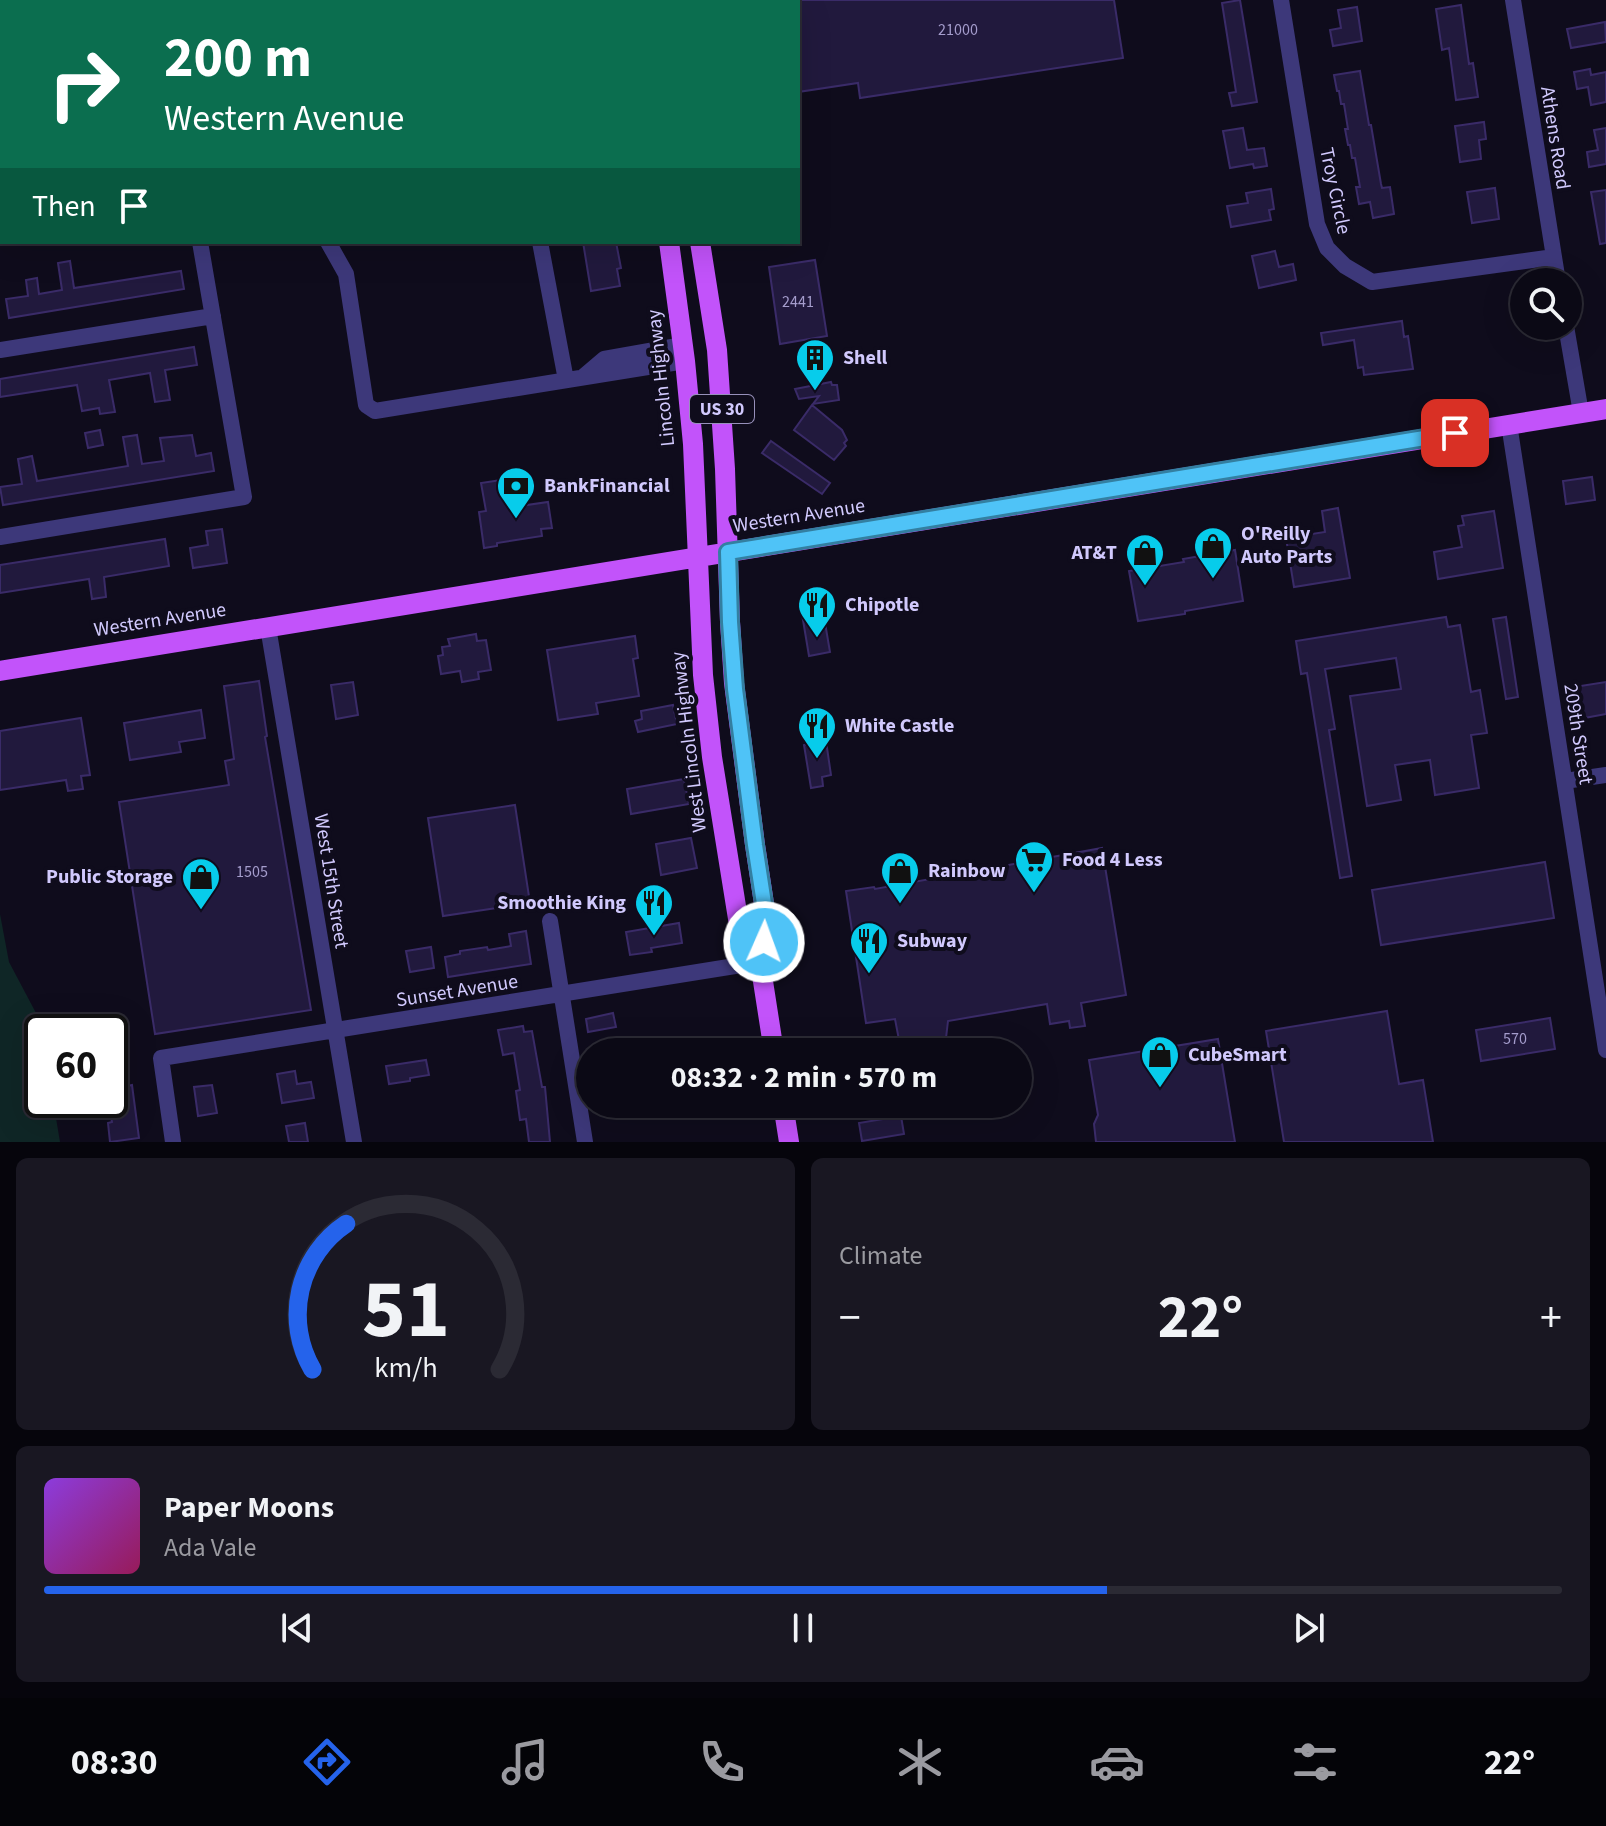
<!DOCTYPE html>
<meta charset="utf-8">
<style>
:root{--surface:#0b0915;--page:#191722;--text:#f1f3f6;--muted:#9a9aa0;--line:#2b2a34;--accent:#2563eb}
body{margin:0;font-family:"Source Sans 3",sans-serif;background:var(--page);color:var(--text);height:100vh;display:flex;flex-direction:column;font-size:30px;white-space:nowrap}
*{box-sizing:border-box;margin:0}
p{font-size:26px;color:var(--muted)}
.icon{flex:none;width:44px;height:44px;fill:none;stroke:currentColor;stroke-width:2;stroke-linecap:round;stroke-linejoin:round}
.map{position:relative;height:1142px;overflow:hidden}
.side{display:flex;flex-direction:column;gap:16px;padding:16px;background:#06050c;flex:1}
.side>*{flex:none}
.guide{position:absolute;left:0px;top:0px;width:800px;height:244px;box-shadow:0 8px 32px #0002,0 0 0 2px var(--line);background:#0b6e4f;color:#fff;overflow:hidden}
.buttons{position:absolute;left:1510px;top:268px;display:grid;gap:16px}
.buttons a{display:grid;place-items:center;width:72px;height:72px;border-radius:50%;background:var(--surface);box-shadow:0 8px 32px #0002,0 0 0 2px var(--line);font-size:40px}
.speed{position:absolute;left:24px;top:1014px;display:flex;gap:16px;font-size:40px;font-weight:700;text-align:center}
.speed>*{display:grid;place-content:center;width:104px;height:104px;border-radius:50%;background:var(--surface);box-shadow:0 8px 32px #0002,0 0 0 2px var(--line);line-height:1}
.speed .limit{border:4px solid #111;border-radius:12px;background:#fff;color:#111}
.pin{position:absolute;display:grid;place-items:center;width:68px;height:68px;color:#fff;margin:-34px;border-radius:16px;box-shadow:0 4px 12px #0006}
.me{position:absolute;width:88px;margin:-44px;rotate:2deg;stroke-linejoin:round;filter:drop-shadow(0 0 6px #0008)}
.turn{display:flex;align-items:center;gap:28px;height:168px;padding:0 32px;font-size:36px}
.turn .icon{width:104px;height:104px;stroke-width:2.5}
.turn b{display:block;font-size:56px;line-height:68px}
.then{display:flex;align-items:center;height:76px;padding:0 32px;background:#0003;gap:16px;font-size:30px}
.big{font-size:60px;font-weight:700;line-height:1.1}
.side .card{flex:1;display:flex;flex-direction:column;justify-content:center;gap:12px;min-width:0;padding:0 28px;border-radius:12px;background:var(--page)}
.side .dial{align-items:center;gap:0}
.dial svg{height:208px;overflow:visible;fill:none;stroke:var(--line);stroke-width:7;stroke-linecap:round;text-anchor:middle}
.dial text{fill:var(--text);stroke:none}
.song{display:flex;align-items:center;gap:24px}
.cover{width:96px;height:96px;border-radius:12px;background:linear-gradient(135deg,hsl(270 70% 55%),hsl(330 70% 35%))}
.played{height:8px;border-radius:4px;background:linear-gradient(90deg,var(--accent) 70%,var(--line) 70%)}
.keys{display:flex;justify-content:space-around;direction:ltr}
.heat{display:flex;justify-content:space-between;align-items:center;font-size:44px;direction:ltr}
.side .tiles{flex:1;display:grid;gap:16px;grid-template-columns:1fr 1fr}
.card:last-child{grid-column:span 2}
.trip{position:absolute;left:576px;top:1038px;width:456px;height:80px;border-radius:40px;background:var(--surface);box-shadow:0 8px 32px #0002,0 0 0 2px var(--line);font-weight:700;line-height:80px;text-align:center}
.tab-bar{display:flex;height:128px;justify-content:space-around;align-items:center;background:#040408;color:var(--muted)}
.tab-bar .icon{width:56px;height:56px}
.tab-bar .selected{color:var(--accent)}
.tab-bar b{font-size:36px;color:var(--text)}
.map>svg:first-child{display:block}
.green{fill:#0f2626}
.building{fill:#21193d;stroke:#3a2b68;stroke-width:2}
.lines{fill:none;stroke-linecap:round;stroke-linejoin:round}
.minor{stroke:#3d387a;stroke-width:16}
.major{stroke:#c253fa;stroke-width:20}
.route-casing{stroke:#337fa1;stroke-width:20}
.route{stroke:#4fc3f7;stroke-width:14}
.labels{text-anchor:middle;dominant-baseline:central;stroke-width:8;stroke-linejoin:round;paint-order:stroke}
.number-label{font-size:16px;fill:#a59dcd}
.shield{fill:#0f0c1c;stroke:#9790ba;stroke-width:2}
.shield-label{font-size:18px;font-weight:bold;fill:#d1c9fd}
.street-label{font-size:20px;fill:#d1c9fd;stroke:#0f0c1c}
.poi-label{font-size:20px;font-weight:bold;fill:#d1c9fd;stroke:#0f0c1c;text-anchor:start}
</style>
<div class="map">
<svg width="1606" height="1142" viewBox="0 0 1606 1142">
<rect width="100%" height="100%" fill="#0f0c1c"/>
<path class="green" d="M0,0H153V2H2V60H0Z
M0,914L9,962L36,1013L42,1041V1100H53L60,1142H0Z"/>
<path class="building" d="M798,0H1114L1123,58L860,98L858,83L798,92Z
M1240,0L1257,102L1232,106L1229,93L1236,92L1222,3Z
M1461,5L1469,64L1473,63L1478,97L1456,100L1449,48L1442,50L1436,9Z
M1357,7L1362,41L1333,46L1330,30L1341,28L1338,10Z
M1605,22L1606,42L1571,48L1567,29Z
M1590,69L1591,75L1606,72V102L1591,105L1588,87L1577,89L1574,72Z
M1360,71L1369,125H1371L1381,184L1382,188L1390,187L1394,214L1373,218L1370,202L1359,204L1356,187H1360L1355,158H1352L1350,145H1348L1345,129H1348L1344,104H1341L1339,91H1337L1334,75Z
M1484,122L1486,139L1479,140L1481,159L1460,162L1455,126Z
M1243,128L1247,150L1264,148L1267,166L1254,168L1253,164L1230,168L1223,131Z
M1606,128V164L1589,167L1587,152L1598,150L1594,130Z
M1495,188L1499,219L1472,223L1467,192Z
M1271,189L1274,209L1269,210L1271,220L1231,227L1227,206L1248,203L1246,193Z
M1606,190V243L1600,244L1591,192Z
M583,242H616L621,268L617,269L620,286L591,291Z
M1275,251L1279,267L1293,264L1296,280L1259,288L1252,256Z
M815,260L827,336L780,344L769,267Z
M70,261L74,288L181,271L184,289L9,318L6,299L28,296L26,280L37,278L39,294L62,290L58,263Z
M1402,321L1404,337L1408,336L1413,369L1364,375L1363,367L1358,368L1354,340L1323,345L1321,333Z
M194,347L197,365L165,370L170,400L155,402L150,373L109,380L115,412L100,414L99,408L82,411L77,385L0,397V379Z
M831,382L832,385H837L839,400L813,404L819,396L799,399L795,389Z
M812,405L842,430L847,440L844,443L846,446L834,460L794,430Z
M100,430L103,445L88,448L85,433Z
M137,435L142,464L164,461L160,438L192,435L196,456L211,453L214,471L3,505L0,487L22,484L18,459L32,456L37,481L128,466L123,437Z
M771,441L830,483L822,494L762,453Z
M1592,477L1595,500L1566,504L1563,481Z
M508,479L513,507L548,502L552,528L541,529L542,536L497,543V546L484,548L479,512L486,511L481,483Z
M1338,508L1350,578L1294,587L1286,538L1325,532L1322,511Z
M1494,511L1503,568L1438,579L1434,552L1462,547L1458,526L1464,525L1462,516Z
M222,529L227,563L193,568L190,548L208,545L206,531Z
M165,539L169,566L104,577L106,597L92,599L89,579L0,593V565Z
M1235,550L1243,601L1185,611V614L1138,621L1129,571L1184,562L1183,559Z
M823,611L830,652L809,656L802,614Z
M1446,617L1448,627L1460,625L1471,692L1480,690L1487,733L1471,735L1479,788L1435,795L1430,760L1395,765L1401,800L1367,806L1350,696L1401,689L1396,658L1325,669L1335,729L1329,730L1352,876L1340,878L1307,673L1301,674L1296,641Z
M1506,617L1518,697L1506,699L1493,619Z
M476,634L477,641L486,640L491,670L478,672L479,679L462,682L460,671L441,674L438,656L443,655L442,647L450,646L448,639Z
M635,636L638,658L633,659L639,696L596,703L598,714L558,720L547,650Z
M259,681L267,736L265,737L311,1010L155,1034L119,802L229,785L225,761L234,759L224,686Z
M353,682L358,715L336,719L331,685Z
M1606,682V714L1579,719L1574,687Z
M673,705L677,724L638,732L635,721L642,719L641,711Z
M201,710L205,738L179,742L181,752L130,760L124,723Z
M81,718L90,775L81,776L83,789L68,791L66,780L0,790V731Z
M826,741L831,775L822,777L823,786L811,788L804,745Z
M684,779L689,804L631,814L627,789Z
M515,805L530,903L443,916L428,818Z
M691,838L697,868L661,875L656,844Z
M1102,848L1126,995L1081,1003L1085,1026L1070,1028L1069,1021L1050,1024L1047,1004L948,1021L946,1038L900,1045L895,1019L866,1023L846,891L874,887L875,889Z
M1545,862L1554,918L1381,945L1372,890Z
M679,923L682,943L651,948L652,952L630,955L626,932Z
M526,931L531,964L448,977L445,957L460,954V951L487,947L488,950L511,946L509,934Z
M431,947L434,968L410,972L406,951Z
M1387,1011L1399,1084L1423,1080L1433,1142H1284L1266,1031Z
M613,1013L616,1027L588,1032L586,1019Z
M1550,1018L1555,1049L1481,1061L1476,1030Z
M523,1026L524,1032L532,1031L542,1087H545L550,1142H529L526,1119L520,1120L516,1091L520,1090L514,1053L503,1055L498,1030Z
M1218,1039L1235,1142H1096L1094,1124L1098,1115L1089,1060Z
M426,1060L429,1075L410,1078V1081L389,1084L386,1066Z
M295,1071L297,1084L311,1082L314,1098L282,1103L277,1074Z
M132,1085L139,1138L110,1142L108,1123L112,1122L108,1100H110V1090Z
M212,1085L217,1113L198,1116L194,1087Z
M901,1116L904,1134L862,1141L859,1123Z
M305,1123L308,1142H289L286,1126Z"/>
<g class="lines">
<path class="minor" d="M159,0V2
M500,0L501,2
M1281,0L1317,224L1327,248L1345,266L1372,282L1554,257
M1513,0L1558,282
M378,2L390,0
M0,163L2,162
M328,242L346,274L366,405L375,411L685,361
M540,242L566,380
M1566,326L1581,413
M0,350L213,316
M584,376L604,359L683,345
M1509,424L1606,1050
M0,537L244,497L200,242
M268,627L354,1142
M1565,781L1606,775
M550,921L585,1142
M173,1142L161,1058L760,962"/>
<path class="major" d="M627,0L628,2
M659,0V2
M669,242L685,361L693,444L703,675L712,757L740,931L760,962
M700,242L717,350L725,469L730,622L734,683L755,845L767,923L760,962L774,1052
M0,671L1606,409
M783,1104L789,1142"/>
</g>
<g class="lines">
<defs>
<path id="route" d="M764,942L767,923L755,845L735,689L730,622L728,552L1455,433"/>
</defs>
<use href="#route" class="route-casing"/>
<use href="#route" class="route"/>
</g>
<defs>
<symbol id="building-pin" viewBox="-11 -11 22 30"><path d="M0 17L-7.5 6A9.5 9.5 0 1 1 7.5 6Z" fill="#07cceb" stroke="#0f0c1c"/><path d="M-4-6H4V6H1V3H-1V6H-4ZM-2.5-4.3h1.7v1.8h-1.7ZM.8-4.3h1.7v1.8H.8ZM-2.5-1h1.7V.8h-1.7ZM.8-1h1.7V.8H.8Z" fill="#111"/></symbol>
<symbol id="bank-pin" viewBox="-11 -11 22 30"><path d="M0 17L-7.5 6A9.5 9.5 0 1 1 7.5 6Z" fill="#07cceb" stroke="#0f0c1c"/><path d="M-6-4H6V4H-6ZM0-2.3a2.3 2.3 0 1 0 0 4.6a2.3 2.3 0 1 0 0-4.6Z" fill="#111"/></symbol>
<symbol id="shop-pin" viewBox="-11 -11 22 30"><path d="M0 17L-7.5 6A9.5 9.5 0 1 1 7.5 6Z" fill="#07cceb" stroke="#0f0c1c"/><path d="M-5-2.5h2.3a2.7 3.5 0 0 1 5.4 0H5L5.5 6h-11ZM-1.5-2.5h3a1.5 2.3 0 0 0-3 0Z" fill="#111"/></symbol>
<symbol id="restaurant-pin" viewBox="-11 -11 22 30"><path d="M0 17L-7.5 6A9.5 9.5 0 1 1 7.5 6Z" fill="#07cceb" stroke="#0f0c1c"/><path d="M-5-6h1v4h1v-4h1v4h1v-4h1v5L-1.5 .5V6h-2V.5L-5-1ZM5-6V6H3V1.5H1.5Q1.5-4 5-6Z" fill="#111"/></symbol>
<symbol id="supermarket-pin" viewBox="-11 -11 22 30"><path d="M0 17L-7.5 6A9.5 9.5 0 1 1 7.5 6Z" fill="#07cceb" stroke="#0f0c1c"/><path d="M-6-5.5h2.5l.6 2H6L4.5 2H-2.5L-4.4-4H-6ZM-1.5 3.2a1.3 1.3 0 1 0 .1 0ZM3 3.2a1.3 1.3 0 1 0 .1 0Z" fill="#111"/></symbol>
</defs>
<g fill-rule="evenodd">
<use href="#building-pin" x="793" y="336" width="44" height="60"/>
<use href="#bank-pin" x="494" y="464" width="44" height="60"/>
<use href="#shop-pin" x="1191" y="524" width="44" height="60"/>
<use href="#shop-pin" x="1123" y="531" width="44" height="60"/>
<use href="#restaurant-pin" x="795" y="583" width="44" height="60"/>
<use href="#restaurant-pin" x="795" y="704" width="44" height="60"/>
<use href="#supermarket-pin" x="1012" y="838" width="44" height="60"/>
<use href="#shop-pin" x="878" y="849" width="44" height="60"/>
<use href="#shop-pin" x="179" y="855" width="44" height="60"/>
<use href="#restaurant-pin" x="632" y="881" width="44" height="60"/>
<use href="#restaurant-pin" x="847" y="919" width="44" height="60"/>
<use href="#shop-pin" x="1138" y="1033" width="44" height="60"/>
</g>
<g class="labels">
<g class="number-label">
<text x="958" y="30">21000</text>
<text x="798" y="302">2441</text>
<text x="252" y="872">1505</text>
<text x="1515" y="1039">570</text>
</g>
<rect class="shield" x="690" y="395" width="64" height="28" rx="6"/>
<g class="shield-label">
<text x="722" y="409">US 30</text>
</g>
<g class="street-label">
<text transform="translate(1555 138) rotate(81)">Athens Road</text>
<text transform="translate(1335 191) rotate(78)">Troy Circle</text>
<text transform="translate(661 378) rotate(-96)">Lincoln Highway</text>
<text transform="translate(799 516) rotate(-9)">Western Avenue</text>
<text transform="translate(160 620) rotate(-9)">Western Avenue</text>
<text transform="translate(1578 734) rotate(81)">209th Street</text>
<text transform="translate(689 742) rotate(-97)">West Lincoln Highway</text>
<text transform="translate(331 881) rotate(81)">West 15th Street</text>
<text transform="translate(457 991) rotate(-9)">Sunset Avenue</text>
</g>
<g class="poi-label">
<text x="843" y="358">Shell</text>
<text x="544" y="486">BankFinancial</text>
<text x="1241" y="534">O'Reilly<tspan x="1241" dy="23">Auto Parts</tspan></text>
<text x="1117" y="553" text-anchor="end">AT&amp;T</text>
<text x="845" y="605">Chipotle</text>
<text x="845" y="726">White Castle</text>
<text x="1062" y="860">Food 4 Less</text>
<text x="928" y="871">Rainbow</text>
<text x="173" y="877" text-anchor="end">Public Storage</text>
<text x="626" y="903" text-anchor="end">Smoothie King</text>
<text x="897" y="941">Subway</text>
<text x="1188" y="1055">CubeSmart</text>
</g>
</g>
</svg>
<div class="buttons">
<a><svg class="icon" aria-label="search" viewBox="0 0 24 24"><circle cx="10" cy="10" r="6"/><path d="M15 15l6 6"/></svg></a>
</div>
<div class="speed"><div class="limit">60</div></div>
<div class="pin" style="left:1455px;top:433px;background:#d93025"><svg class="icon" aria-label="arrive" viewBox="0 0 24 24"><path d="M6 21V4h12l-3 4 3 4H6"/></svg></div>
<svg class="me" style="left:764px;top:942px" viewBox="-20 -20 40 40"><circle r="17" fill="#4fc3f7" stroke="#fff" stroke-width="3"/><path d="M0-11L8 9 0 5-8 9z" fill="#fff"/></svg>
<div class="trip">08:32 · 2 min · 570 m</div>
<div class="guide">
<div class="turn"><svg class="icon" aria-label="right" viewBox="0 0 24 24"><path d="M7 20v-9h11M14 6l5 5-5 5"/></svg><div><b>200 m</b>Western Avenue</div></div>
<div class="then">Then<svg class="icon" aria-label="arrive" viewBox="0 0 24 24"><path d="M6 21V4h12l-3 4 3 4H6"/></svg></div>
</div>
</div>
<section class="side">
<div class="tiles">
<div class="card dial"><svg viewBox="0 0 100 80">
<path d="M14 69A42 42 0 1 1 86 69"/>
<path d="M14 69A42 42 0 0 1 27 13" stroke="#2563eb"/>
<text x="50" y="56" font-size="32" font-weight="700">51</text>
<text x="50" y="72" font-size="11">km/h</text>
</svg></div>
<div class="card"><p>Climate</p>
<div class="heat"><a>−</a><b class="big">22°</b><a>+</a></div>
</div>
<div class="card">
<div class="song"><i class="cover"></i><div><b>Paper Moons</b><p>Ada Vale</p></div></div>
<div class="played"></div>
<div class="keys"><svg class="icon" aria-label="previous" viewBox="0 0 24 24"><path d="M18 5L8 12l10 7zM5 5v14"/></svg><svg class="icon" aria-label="pause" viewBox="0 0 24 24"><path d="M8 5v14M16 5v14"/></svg><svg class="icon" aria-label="next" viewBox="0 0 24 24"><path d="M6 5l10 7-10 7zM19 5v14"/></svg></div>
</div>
</div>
</section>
<nav class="tab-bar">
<b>08:30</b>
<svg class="icon selected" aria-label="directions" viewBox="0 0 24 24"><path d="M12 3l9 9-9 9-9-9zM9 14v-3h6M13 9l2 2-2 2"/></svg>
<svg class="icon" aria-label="music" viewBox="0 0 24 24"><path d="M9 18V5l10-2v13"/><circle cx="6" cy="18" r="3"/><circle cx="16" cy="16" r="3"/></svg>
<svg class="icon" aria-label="phone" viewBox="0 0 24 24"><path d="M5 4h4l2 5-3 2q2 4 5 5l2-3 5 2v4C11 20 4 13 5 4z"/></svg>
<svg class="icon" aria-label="climate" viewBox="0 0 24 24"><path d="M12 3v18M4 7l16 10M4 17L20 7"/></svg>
<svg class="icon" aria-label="car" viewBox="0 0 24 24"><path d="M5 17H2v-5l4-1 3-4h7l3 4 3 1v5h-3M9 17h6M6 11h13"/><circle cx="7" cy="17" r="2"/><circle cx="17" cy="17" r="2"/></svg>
<svg class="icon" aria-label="filters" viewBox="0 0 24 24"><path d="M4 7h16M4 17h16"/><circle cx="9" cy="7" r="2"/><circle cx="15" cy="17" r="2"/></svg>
<b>22°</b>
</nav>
